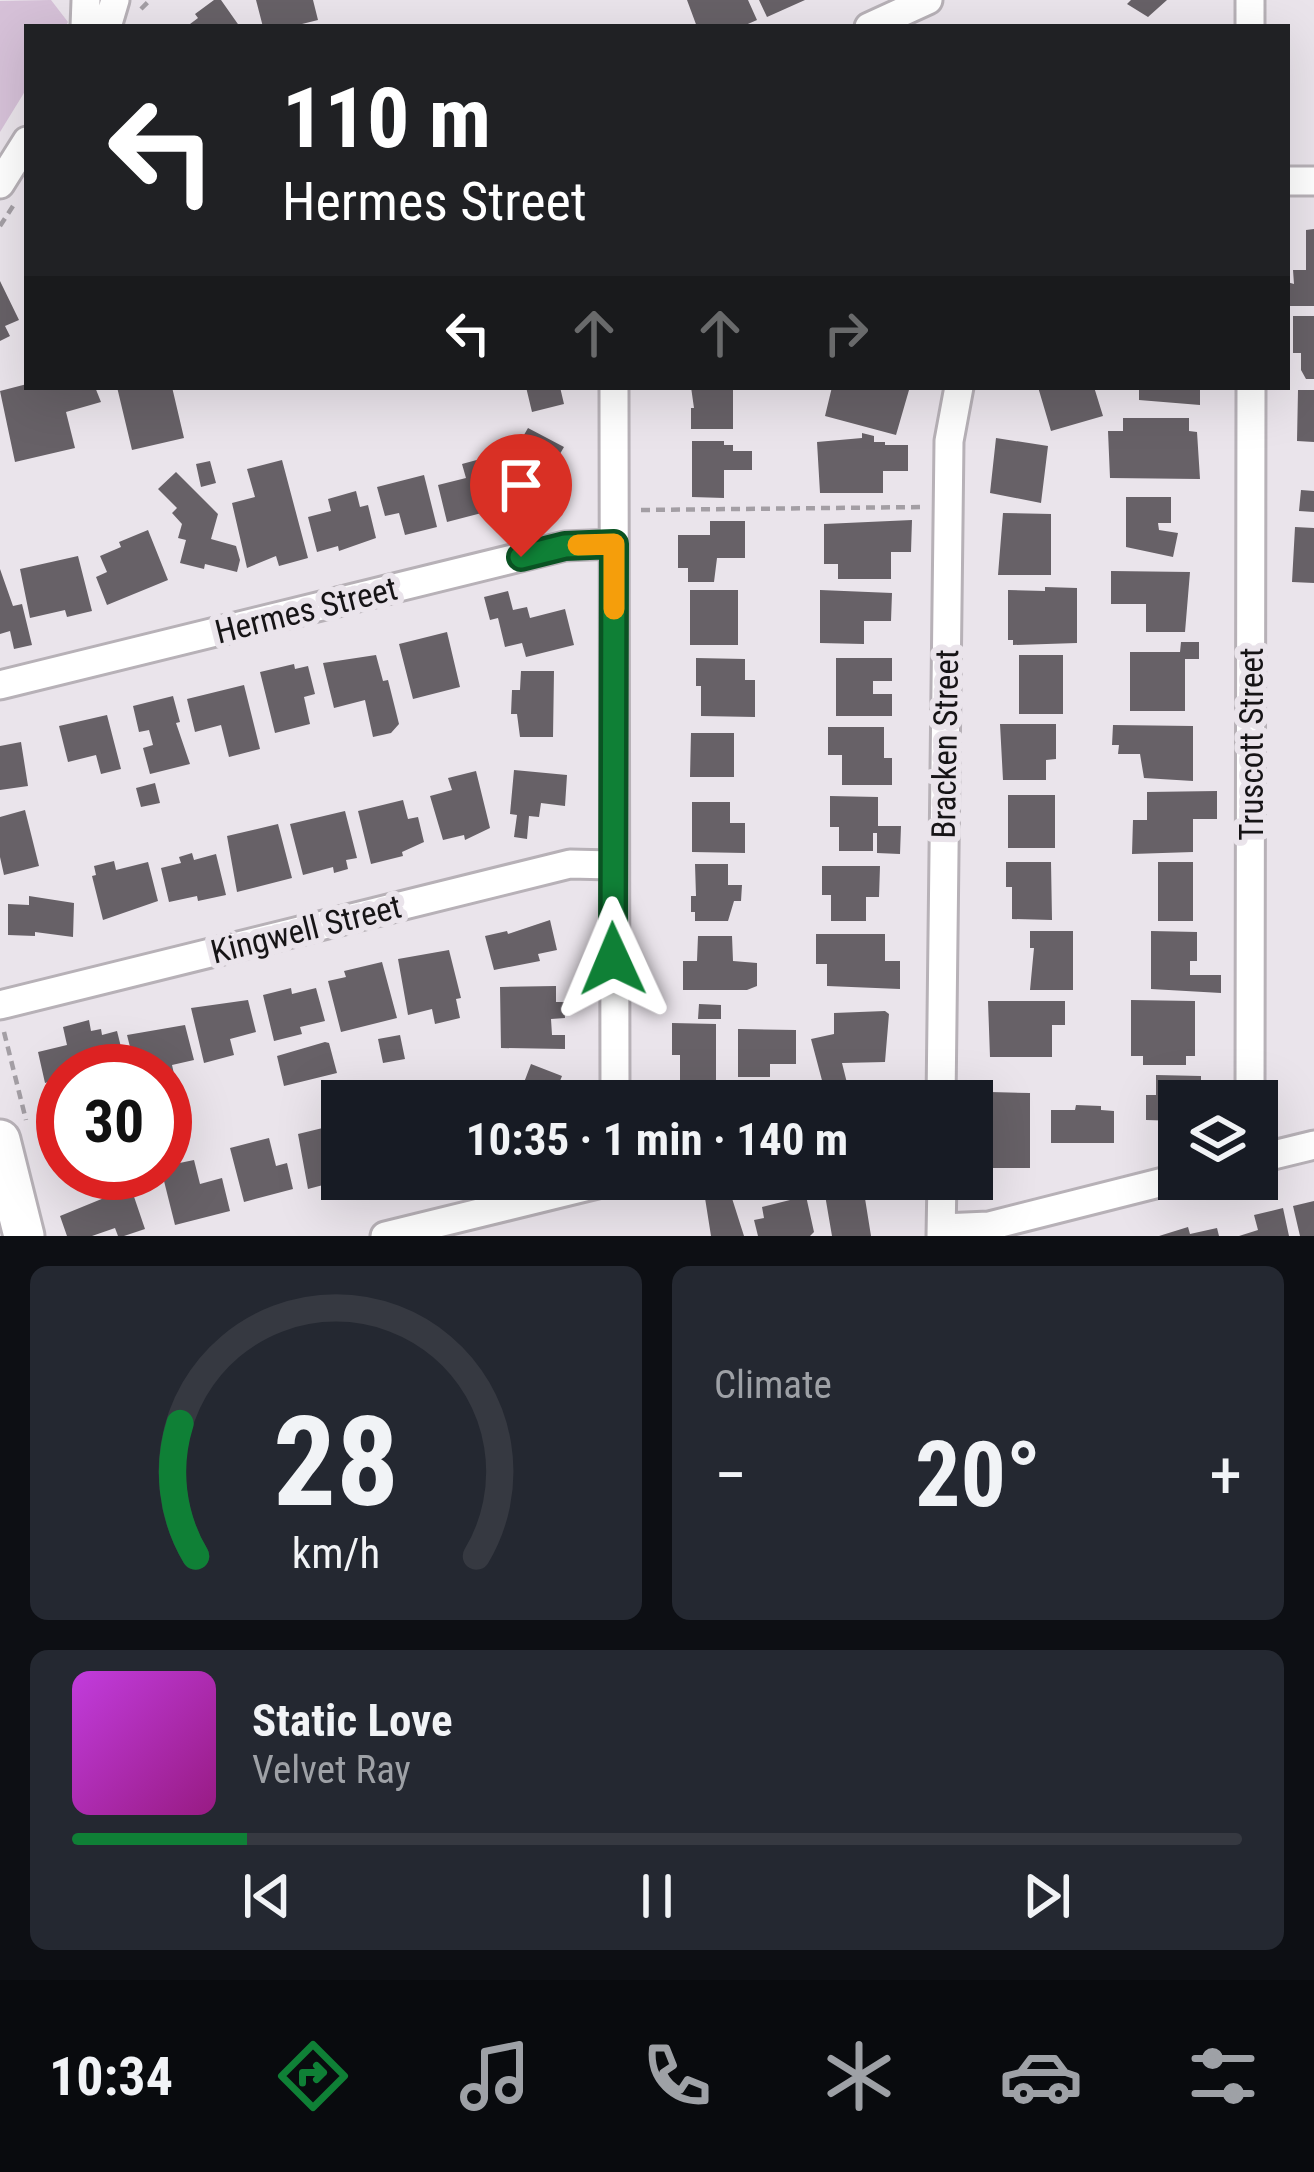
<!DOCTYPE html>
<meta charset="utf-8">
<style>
:root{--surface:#171b24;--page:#242831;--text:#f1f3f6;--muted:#9ea1a6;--line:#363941;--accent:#0f8036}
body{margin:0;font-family:"Roboto Condensed",sans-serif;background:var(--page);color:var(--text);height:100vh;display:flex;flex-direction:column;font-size:45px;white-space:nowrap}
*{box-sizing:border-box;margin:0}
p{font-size:39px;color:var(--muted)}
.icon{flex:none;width:66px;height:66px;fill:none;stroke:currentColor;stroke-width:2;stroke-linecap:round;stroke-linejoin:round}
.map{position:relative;height:1236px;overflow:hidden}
.sheet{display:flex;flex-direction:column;gap:30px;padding:30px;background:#0d0f14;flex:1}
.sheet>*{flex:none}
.top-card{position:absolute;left:24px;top:24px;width:1266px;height:366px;border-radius:0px;box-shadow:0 12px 48px #0002;background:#202124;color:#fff;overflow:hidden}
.tools{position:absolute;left:1158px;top:1080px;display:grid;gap:24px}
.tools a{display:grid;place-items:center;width:120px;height:120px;border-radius:0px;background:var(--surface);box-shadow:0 12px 48px #0002;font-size:60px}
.speed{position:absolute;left:36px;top:1044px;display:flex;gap:24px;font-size:60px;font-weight:700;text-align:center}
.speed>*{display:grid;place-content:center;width:156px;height:156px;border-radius:50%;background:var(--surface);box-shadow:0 12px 48px #0002;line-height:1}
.speed .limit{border:18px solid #d22;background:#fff;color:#111}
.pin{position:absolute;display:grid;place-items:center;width:102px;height:102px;color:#fff;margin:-123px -51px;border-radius:50% 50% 50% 0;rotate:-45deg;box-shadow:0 0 12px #0007}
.pin .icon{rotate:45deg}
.me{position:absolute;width:132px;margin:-66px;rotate:359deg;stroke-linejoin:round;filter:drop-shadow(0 0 9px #0008)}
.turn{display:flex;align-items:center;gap:42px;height:252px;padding:0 60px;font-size:54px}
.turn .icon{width:156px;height:156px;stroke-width:2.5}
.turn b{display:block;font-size:84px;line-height:102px}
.lanes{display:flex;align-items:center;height:114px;padding:0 60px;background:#0003;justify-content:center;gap:60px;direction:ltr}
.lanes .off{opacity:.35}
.big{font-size:90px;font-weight:700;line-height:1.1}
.sheet .card{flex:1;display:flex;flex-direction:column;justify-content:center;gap:18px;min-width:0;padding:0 42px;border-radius:18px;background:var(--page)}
.sheet .dial{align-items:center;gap:0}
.dial svg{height:312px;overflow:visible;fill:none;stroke:var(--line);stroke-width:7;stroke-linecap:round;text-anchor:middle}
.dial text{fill:var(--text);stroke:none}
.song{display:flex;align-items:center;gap:36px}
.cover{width:144px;height:144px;border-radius:18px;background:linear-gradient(135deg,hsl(290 70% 55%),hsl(310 70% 35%))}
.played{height:12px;border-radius:6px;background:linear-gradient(90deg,var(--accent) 15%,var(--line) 15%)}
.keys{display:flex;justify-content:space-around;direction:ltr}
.heat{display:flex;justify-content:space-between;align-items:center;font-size:66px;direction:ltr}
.sheet .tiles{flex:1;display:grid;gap:30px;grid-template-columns:1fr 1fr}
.card:last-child{grid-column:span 2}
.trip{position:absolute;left:321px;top:1080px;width:672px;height:120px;border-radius:0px;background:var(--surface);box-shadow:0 12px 48px #0002;font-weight:700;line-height:120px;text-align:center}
.dock{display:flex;height:192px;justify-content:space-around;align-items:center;background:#090b0e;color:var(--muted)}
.dock .icon{width:84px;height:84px}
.dock .selected{color:var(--accent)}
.dock b{font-size:54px;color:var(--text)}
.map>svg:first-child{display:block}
.green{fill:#d6c1d8}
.building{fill:#676167}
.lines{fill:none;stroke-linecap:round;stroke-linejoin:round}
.street-casing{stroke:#b7b1b7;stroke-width:33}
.secondary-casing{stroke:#b7b1b7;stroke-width:45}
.path{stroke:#a39ea4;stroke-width:4.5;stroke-dasharray:9 6;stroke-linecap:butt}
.street{stroke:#fff;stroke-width:27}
.secondary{stroke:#fff;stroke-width:39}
.route-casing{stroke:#0a5323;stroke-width:30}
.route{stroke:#0f8036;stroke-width:21}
.slow{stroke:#f59e0b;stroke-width:21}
.labels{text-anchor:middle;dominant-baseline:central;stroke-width:12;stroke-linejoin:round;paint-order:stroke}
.street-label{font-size:33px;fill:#161416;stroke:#eae4eb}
</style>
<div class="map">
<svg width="1314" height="1236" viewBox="0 0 1314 1236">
<rect width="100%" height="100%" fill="#eae4eb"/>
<path class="green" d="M51,0L68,22L65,27H27V88L0,132V1Z"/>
<path class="building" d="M214,0H221L240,27H186L198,18L195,14Z
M256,0H313L318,20L290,27H263Z
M687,0H748L757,20L741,27H697Z
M759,0H805L767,17Z
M1131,0H1167L1148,17L1127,4Z
M1314,229V306H1287V282L1294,284L1293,270H1306V230Z
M0,281L19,320L5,326L10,336L0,341Z
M1293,316H1314V379H1306L1301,370V353H1293Z
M27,384L33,389L95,387L101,402L66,412L75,448L15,462L0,391Z
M117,387H172L184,438L132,450Z
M526,387H560L564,404L532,412Z
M691,387H733V429H691V408H694Z
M832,387L909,390L896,435L825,416Z
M1038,387H1094L1103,416L1051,431Z
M1139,387H1200V405L1139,400Z
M1298,390H1314V442L1297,441Z
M1123,418H1189V431L1197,432L1200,479L1110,478L1108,431H1123Z
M528,428L564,447L551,469V501H517V461L523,451L517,447Z
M862,433L874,436V442H885V445H908V471H883V493H820L817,442L862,438Z
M996,438L1048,446L1041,503L990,493Z
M692,441H724V445H733V451H752V470H724V498L692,497Z
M484,458L497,509L447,522L438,485L466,478L462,464Z
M282,460L308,558L279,566L276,556L247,568L232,503L255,497L247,469Z
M210,461L216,483L201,487L196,464Z
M176,472L218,514L211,539L236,546L240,560L237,572L205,564L204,569L180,563L186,540L178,538L182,524L172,513L177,508L158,489Z
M424,475L437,527L405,535L399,513L385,516L377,487Z
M1301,490L1314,491V512L1299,511Z
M356,491L360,507L368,505L376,538L339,551L338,546L317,552L308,517L331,511L328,499Z
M1126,497H1171V523H1158L1159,530L1178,533L1173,557L1126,547Z
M1003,513L1051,514V575H998Z
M912,520L911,552H891V579H838V564H824V524Z
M710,521H745V558H717L714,582H688V568H678V535H710Z
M1295,527L1314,528V583L1292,582Z
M148,530L168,580L107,605L96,577L107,572L100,556L121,547L119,542Z
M78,556L92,611L67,617L65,610L30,618L20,569Z
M0,569L13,606L22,604L32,645L14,649L10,631L0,634Z
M1111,571L1190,572L1185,632H1146V604H1111Z
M1045,587L1077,588V643L1013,645V640H1008V590L1045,591Z
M690,590H738V645H690Z
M820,590L892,593L891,621H864V644L820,643Z
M508,591L513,610L527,607L530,618L565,609L574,645L526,657L522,643L505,647L498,618L490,620L484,597Z
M447,632L460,687L413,699L399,644Z
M1181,642H1199V659H1185V711H1130V652H1180Z
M376,655L383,681L388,680L399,724L391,733L373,737L365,700L334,708L323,663Z
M1019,655H1063V714H1019Z
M696,658L745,659V680H755V717L701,716V686H696Z
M836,658H892V681H873V694H892V716H836Z
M294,664L295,669L308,666L315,694L304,697L310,724L275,733L260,672Z
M521,671H554L553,737H520L517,714H511L512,690H520Z
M244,685L260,749L229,757L221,725L195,732L187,699Z
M173,696L180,722L176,723L190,764L150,774L143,748L153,745L149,730L139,732L133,706Z
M107,715L121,769L101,774L96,755L68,762L59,726Z
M1000,724H1056V759L1046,760V780H1003Z
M1113,725L1193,726V781L1144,778L1140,754H1118L1119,745H1112Z
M828,727H884V758H892V785H842V755H828Z
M691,733H734V777H690Z
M21,742L28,786L0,790V746Z
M514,770L567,775L565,806L541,803L539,817L529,816L527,839L514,837L517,815L510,814Z
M476,771L490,828L465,840L464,835L443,840L430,796L452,790L448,778Z
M155,783L160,803L141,807L136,788Z
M1217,791V819H1193V852L1132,854L1133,820H1147V792Z
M1008,795H1055V848H1008Z
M830,796L878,797V826H901L900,854L877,853V833H873V851H839V827H830Z
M403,800L408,819L418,817L424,842L402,852L403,856L371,864L358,811Z
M692,802H730V823H745V853L692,852Z
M25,810L39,866L4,875L0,857V817Z
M345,811L357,858L346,860L348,869L334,873L333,867L303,875L290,824Z
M278,824L292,878L237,892L227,836Z
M192,853L194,860L216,854L226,895L198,901L197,896L169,902L161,868L181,863L179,857Z
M114,861L116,870L148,862L158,901L103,920L92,876L96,875L94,866Z
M1006,862H1051L1052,920L1012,919V887H1006Z
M1158,862H1193V921H1158Z
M695,864H728V885H742L741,901H734L728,921H695V912H691V896H696Z
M822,866H880L879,897H866V921H831V895H822Z
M29,896L74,903L73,937L35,932V936L8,935V904L29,905Z
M550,920L557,950L538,954L540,961L494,970L485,936L507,931L508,934Z
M1030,931H1073V990H1030L1034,948H1030Z
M1151,931L1197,932V961H1190V975H1221V993L1151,989Z
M816,934H885V961H900V989L827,986V964H816Z
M698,936H732L733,961L757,963V986L747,990H683V961H697Z
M449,950L461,998L456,999L460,1018L435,1024L432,1009L408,1015L398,959Z
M382,962L397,1018L341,1032L328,981L346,977L344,971Z
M556,986V1002H564L565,1018L551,1019L552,1035H565V1049L501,1048L500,987Z
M291,988L292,994L316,988L325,1021L300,1027L302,1034L274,1041L263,995Z
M248,1000L256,1032L230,1039L234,1055L204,1063L191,1008Z
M1131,1000L1195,1001V1056H1186V1065H1143V1056H1131Z
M988,1001H1065V1025H1052V1057H990Z
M699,1004L721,1005V1019H698Z
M885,1011L889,1014L885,1062L842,1063L847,1083L824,1088L811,1039L834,1034V1013Z
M89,1020L91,1031L101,1029L102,1035L117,1031L125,1063L120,1065L122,1071H63V1078L45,1083L38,1052L67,1045L63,1027Z
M672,1023L716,1024V1087H680V1055H672Z
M185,1025L194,1060L172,1065L175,1078L165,1081V1071H136L127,1035Z
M738,1029L796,1030V1064H770V1077H738Z
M400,1035L405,1059L383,1063L378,1039Z
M325,1042L329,1043L337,1073L284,1086L277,1056Z
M531,1064L562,1076L552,1101H517Z
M1156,1075L1201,1076V1101H1179V1121L1146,1120V1095H1156Z
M990,1092L1030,1093V1168H990V1145H986V1095Z
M1076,1105L1101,1106V1110L1114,1111V1143H1051V1110H1075Z
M331,1126L334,1137L342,1135V1180L308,1189L298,1134Z
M269,1138L276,1166L287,1163L293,1189L244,1202L230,1148Z
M194,1160L200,1184L222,1178L230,1211L175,1225L162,1173L165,1166Z
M129,1182L145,1229L124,1236H118L115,1228L92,1236H67L60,1216L104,1198L102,1192Z
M863,1186L871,1236H832L825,1195Z
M730,1192L744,1236H711L705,1198Z
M806,1196L814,1232L810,1236H758L754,1220L764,1218L762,1207Z
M1314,1201V1236H1300L1293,1206Z
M1283,1208L1289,1236H1239L1258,1230L1254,1215Z
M1188,1227L1190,1234L1217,1228L1219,1236H1159Z"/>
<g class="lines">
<defs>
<path id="street" d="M85,27L86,0
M107,27L115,0
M869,27L928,0
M1250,27V0
M1287,181H1314
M0,184L27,141
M614,387L615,1101
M0,685L565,546L614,544
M0,1005L570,864L612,865
M941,1101L949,441L959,387
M1250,1101L1251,387
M1257,1159L1314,1145
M942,1228L989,1226L1179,1178
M385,1236L618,1179
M941,1236L942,1179"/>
<path id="secondary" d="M0,1140L24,1236"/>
</defs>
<use href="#street" class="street-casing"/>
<use href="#secondary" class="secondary-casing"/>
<path class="path" d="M141,9L150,0
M0,226L13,206
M641,510L924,507
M4,1032L26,1120"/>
<use href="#street" class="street"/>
<use href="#secondary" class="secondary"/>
</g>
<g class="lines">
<defs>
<path id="route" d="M521,557L565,546L614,544L613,959"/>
</defs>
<use href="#route" class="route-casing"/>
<use href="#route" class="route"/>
<path class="slow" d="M578,545L614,544V609"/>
</g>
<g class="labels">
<g class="street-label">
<text transform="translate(306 610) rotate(-14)">Hermes Street</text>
<text transform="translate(945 744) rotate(-89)">Bracken Street</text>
<text transform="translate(1251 744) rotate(-90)">Truscott Street</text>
<text transform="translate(306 929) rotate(-14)">Kingwell Street</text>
</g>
</g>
</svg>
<div class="tools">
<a><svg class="icon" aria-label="layers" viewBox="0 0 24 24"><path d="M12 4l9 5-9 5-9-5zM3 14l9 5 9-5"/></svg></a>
</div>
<div class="speed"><div class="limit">30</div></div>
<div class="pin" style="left:521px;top:557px;background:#d93025"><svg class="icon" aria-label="arrive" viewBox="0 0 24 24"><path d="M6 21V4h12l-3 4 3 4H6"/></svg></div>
<svg class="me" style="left:613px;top:959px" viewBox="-20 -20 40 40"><path d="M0-17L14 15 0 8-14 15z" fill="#0f8036" stroke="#fff" stroke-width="4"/></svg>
<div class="trip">10:35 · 1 min · 140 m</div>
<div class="top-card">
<div class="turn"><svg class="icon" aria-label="left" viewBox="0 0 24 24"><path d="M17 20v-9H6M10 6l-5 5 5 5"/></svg><div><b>110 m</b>Hermes Street</div></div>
<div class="lanes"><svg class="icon" aria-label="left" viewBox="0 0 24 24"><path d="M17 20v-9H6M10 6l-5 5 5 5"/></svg><svg class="icon off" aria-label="ahead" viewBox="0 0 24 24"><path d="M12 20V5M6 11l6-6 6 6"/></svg><svg class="icon off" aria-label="ahead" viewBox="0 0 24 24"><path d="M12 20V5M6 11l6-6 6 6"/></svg><svg class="icon off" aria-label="right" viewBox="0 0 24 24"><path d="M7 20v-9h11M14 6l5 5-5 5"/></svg></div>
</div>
</div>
<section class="sheet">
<div class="tiles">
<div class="card dial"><svg viewBox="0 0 100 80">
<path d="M14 69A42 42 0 1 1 86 69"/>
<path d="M14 69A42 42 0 0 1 10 35" stroke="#0f8036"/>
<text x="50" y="56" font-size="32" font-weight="700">28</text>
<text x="50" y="72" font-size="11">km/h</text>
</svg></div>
<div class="card"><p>Climate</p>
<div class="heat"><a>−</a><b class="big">20°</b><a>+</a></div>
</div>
<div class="card">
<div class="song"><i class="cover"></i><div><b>Static Love</b><p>Velvet Ray</p></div></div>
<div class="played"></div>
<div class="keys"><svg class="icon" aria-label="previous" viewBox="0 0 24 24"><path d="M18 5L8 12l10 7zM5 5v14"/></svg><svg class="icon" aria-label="pause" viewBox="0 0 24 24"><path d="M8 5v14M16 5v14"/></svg><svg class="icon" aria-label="next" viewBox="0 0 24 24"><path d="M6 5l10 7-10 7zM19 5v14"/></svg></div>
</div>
</div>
</section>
<nav class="dock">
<b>10:34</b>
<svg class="icon selected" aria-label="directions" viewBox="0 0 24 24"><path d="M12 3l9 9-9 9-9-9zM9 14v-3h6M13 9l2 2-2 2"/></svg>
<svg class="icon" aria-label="music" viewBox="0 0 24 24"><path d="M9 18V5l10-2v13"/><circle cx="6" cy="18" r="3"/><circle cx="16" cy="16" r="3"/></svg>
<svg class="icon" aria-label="phone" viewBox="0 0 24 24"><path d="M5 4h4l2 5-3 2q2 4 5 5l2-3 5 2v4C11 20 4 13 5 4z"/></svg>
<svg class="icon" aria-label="climate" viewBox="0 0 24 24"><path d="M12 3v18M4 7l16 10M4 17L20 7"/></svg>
<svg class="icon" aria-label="car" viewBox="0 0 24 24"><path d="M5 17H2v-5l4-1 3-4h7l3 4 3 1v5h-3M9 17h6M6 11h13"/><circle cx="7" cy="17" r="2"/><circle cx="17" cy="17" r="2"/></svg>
<svg class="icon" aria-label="filters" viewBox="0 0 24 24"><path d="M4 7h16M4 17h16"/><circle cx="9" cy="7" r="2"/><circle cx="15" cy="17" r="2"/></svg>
</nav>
